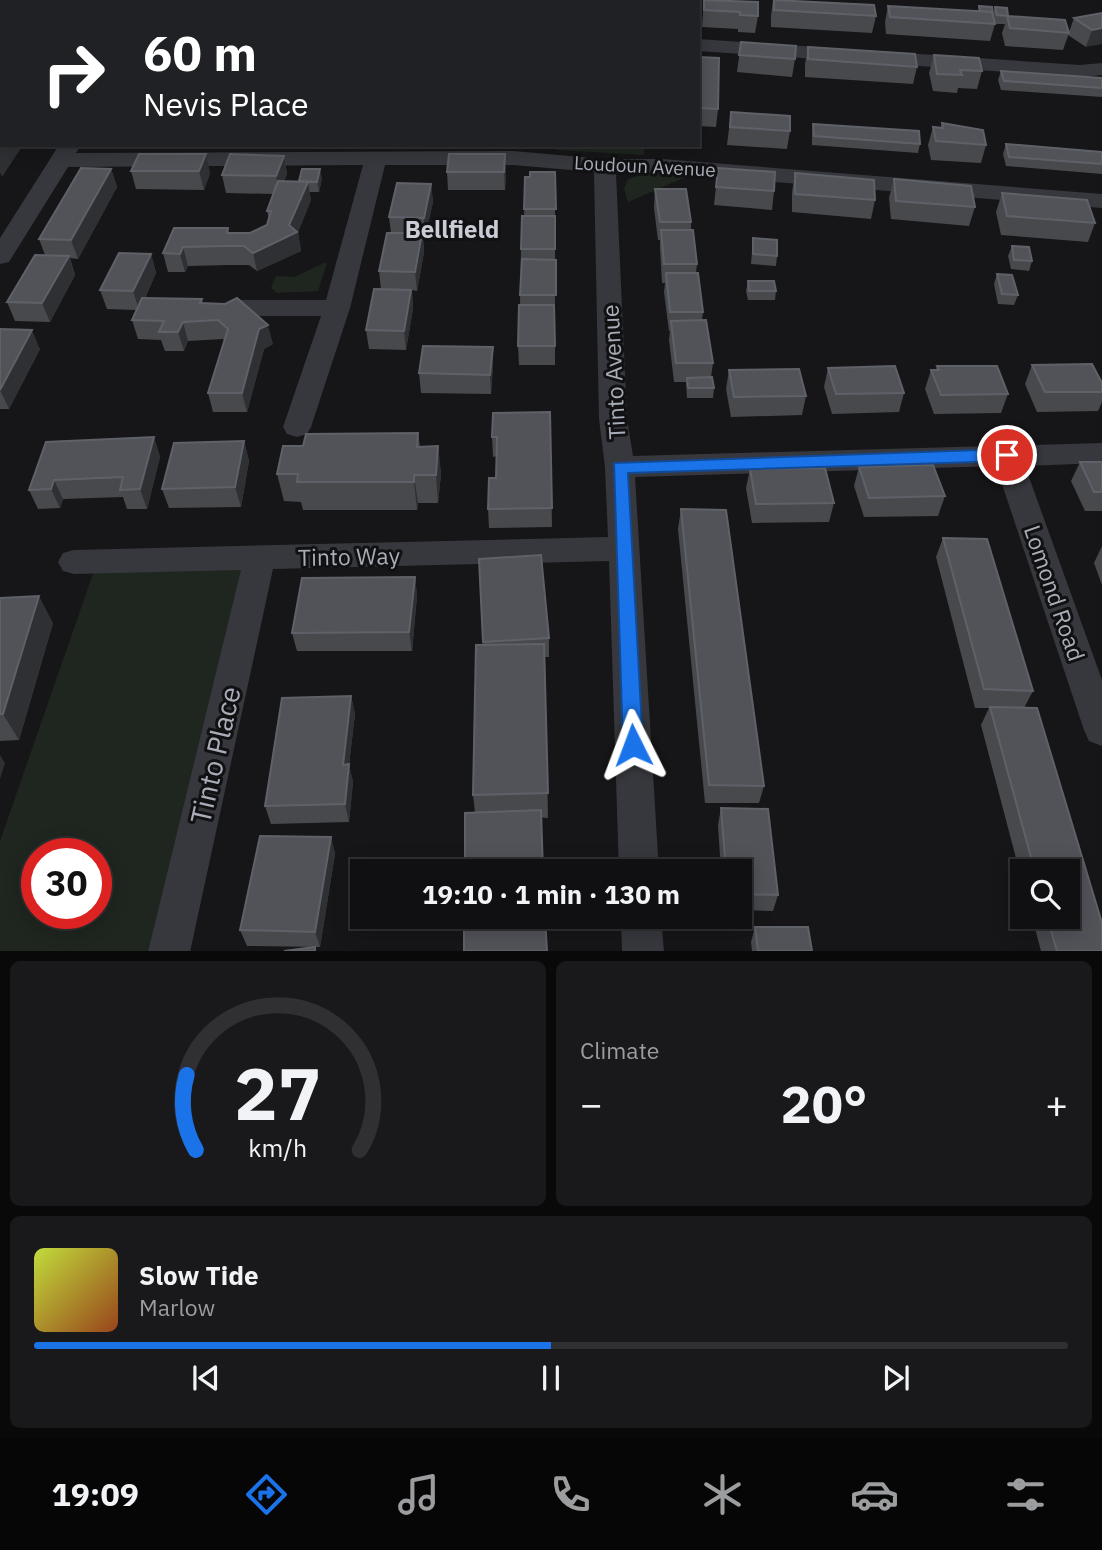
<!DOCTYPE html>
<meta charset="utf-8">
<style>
:root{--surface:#101012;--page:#19191b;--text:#f1f3f6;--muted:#9c9d9f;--line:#303032;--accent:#1a73e8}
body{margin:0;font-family:"IBM Plex Sans",sans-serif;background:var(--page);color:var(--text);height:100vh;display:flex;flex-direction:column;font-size:26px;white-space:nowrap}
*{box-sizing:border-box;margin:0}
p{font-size:23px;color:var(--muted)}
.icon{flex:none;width:38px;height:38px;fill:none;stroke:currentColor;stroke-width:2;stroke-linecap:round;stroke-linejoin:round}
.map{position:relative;height:951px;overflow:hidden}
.drawer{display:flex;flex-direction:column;gap:10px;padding:10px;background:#09090a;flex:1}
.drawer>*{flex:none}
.top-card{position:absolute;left:0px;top:0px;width:700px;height:147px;box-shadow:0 4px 18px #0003,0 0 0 2px var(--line);background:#202124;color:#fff;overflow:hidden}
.fabs{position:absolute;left:1010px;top:859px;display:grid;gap:14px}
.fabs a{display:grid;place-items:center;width:70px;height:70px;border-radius:0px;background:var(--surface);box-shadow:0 4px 18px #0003,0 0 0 2px var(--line);font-size:35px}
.speed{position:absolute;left:21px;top:838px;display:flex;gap:14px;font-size:35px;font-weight:700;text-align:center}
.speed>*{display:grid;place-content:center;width:91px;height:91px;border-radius:50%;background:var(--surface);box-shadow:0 4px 18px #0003,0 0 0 2px var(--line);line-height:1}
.speed .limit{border:10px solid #d22;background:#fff;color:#111}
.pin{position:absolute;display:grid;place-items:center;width:60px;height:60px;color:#fff;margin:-30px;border:4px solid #fff;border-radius:50%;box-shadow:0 2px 7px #0007}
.me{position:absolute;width:77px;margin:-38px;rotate:357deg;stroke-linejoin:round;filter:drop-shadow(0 0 5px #0008)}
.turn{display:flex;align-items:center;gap:24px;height:147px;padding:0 28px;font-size:32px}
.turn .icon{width:91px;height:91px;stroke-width:2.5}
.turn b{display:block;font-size:49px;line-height:60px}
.big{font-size:52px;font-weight:700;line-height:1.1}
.drawer .tile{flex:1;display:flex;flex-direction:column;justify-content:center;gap:10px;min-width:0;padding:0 24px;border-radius:10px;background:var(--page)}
.drawer .dial{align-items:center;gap:0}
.dial svg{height:182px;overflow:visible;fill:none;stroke:var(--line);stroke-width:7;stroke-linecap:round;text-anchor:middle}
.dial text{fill:var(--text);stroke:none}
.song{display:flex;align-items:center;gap:21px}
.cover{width:84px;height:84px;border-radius:10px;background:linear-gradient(135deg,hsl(70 70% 55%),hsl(20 70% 35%))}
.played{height:7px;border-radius:4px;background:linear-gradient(90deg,var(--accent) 50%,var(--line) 50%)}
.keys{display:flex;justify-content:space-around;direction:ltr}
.heat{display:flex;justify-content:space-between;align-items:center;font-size:38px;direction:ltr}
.drawer .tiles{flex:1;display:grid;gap:10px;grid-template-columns:1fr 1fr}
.tile:last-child{grid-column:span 2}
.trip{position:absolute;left:350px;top:859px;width:402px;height:70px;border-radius:0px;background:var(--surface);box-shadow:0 4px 18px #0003,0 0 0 2px var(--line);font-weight:700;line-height:70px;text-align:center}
.menu{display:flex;height:112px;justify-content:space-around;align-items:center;background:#060607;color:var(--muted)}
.menu .icon{width:49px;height:49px}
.menu .current{color:var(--accent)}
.menu b{font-size:32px;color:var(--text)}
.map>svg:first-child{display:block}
.green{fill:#1e261f;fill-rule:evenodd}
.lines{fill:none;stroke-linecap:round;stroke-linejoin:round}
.street{fill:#37383d;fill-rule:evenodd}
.wall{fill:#47494d}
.shaded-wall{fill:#2f3033}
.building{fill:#525359;stroke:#5f6168;stroke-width:2}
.route{fill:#1a73e8;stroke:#114b97;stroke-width:2}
.labels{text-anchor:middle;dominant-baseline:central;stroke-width:6;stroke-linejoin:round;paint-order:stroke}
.far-street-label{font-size:19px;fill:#a8adb8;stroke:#111113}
.street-label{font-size:23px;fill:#a8adb8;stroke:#111113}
.far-district-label{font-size:24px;font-weight:bold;fill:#c9ccd4;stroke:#111113}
.near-street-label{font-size:28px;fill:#a8adb8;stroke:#111113}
</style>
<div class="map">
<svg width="1102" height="952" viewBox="0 0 1102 952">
<rect width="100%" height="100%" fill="#161618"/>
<path class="green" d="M558,145H645L644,155L557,150Z
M655,171L693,174L628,202L624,189L628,179Z
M324,263H327L318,291L277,293L271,288L276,276L294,277Z
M255,562L163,951L0,952V841L96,565ZM37,854H96V914H37Z"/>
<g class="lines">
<path class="street" d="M135,0H153L134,2Z
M625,0H643L624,2Z
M698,39L1080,65L1102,63V75L1080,77L698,51Z
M59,145H81L76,153L513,151L605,159H662L1102,194V208L662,173H616L627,419L633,456L1102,443V463L1025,466L1102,680V746L1089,741L1084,730L996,466L635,477L659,872H619L609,561L273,569L190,952H148L241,570L74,574L63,571L58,562L63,553L74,550L608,537L605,467L599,419L594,172L513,165H385L350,308L311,427L307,434L297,437L287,434L283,427L321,316H241L232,314L228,308L232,302L241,300H326L363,165L68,167L9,262L0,264V238Z
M621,917H661L664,952H622Z"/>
</g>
<path class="wall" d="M500,0H563V2H499Z
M666,0H691L690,2H665Z
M704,0L758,16L755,33L738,32V29L702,27Z
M773,0L876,16L872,33L771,27V16Z
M888,6L978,11L979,6L993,14L995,7L1008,16L1069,33L1063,50L1005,46L1002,33L1005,24H995L990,41L886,34L885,22Z
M1102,13L1086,47L1068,35L1074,18Z
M741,42L795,59L792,77L737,72Z
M808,47L917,67L913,84L805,77V64Z
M934,55L982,71L977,89L958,88L957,93L933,91L929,73Z
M698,57L718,109L716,127L698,126Z
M1001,71L1102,79V97L1001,90L998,80Z
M731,112L790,131L787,149L727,145Z
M942,123L986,145L981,163L931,160L928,145L933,127H941Z
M813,124L920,144L918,153L812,145V133Z
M1006,144L1102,152V174L1006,166L1003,154Z
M139,154L210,173L204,190L136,189L131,171Z
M284,156L287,174L284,181H299L322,178L319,192H309L311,200L298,232L301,251L257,271L249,265H228L188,266L185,272H168L163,253L228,228L229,233H250L267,225L269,219L267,211L273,194L226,193L222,175Z
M718,168L774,191L772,210L714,205Z
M111,169L117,187L78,259L70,258L75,275L50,322L15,321L7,302L45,255L39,239Z
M447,172H506L505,190H448Z
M555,172V365H519L518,346L520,305L521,249L524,216L525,177Z
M795,173L875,200L871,219L792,212V192Z
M894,179L975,207L969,226L891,219L889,198Z
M431,184L433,202L425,237H423L424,252L417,291L412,290L413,309L406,350L369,349L366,330L381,289L379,271L391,233L389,217Z
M655,189L691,222V230L697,264L696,273L703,312L702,320L713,363L711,377L714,388L713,398H687L686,382H674L669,340L670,331H669L664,292L665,283H662L660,248V240H658L654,208Z
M1002,193L1095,223L1088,242L1001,235L996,212Z
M753,238L777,256L776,266L751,264Z
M1012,246L1032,261L1029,271L1011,269L1008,256Z
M151,254L156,273L145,298L202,299L203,304L273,344L264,349L247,412H213L208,393L224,340L223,339L188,341L184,351H165L161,340L138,339L132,320L136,310L107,309L100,290Z
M997,274L1018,295L1014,305L998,304L994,284Z
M748,281L776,291L775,300H748L746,291Z
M0,329L40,349L9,409H0Z
M493,347V366L491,394L421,393L419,373Z
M1032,365L1102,383V402L1098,411L1037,412L1025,384Z
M937,366L1008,394L1001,413L934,414L925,389L931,370H936Z
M828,368L904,393L899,412L832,414L824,387Z
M729,370L806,396L802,415L731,417L726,389Z
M550,412L552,527L489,528L488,509L496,478L497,456L493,457L492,437Z
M418,433L420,447L438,446L441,474L438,503H418L417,510H303L301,502L284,501L277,474L303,446Z
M154,437L160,457L147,509H127L123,497L63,499L60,508L38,509L29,490Z
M244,441L249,461L241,507L169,508L162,489Z
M1080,462H1102V511H1085L1071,481Z
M859,467L945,496L938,516L864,517L854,486Z
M750,469L834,503L829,522L752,523L746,488Z
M681,509L764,786L759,803H705L678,529Z
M943,538L1033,691L1024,708L1102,951H1041L1032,917H1068V872H1022V881L981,725L989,708H975L936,557Z
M1102,546V585L1094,563Z
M479,559L549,638V657H545L548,818L475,812L473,795L483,645Z
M415,577L417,596L412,651H297L292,633Z
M0,598L53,623L19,740L0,741Z
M351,696L355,714L349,765L353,782L349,822L271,824L265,806Z
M721,808L778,895L773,911L740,910V872H721L718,825Z
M331,837L335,854L320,947L247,946L240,930Z
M755,927L812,951H752L751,942Z"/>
<path class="shaded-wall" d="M212,0H235L231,2H212Z
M1102,28V44L1086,47L1092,30Z
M2,126V145H23L2,177L0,172V129Z
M206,154L210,173L204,190L199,171Z
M505,154L506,172L505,190L504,172Z
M284,156L287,174L279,194L276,176Z
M111,169L117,187L78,259L71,240Z
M320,169L322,178L319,192L317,182Z
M308,182L311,200L298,232L301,251L257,271L253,253L289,225Z
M431,184L433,202L425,237L424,218Z
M422,233L424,252L417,291L415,272Z
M183,247L188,266L185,272L180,254Z
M151,254L156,273L139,310L133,291Z
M69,256L75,275L50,322L42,303Z
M411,290L413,309L406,350L404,331Z
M183,322L188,341L184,351L178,332Z
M268,325L273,344L264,349L247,412L242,393L259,329Z
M32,330L40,349L9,409L0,390Z
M493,347V366L491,394L490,375Z
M154,437L160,457L147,509L140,489Z
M244,441L249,461L241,507L235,487Z
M438,446L441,474L438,503L436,475Z
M414,475L418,503L417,510L414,482Z
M54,480L63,499L60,508L51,489Z
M415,577L417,596L412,651L409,632Z
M39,596L53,623L19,740L3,714Z
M351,696L355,714L349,765L353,782L349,822L345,804L343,765Z
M0,755L5,763L0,779Z
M331,837L335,854L320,947L315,932Z"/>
<path class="building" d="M174,0H202L201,2H174Z
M500,0H527V2H499Z
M704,0L758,2V16L740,15V12L704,10Z
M774,0L874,5L876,16L774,10Z
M888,6L992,12L995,24L890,17Z
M979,6L992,7L993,15L992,12L980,11Z
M995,7L1007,8L1008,16L997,15Z
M1102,13V28L1092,30L1074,18Z
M1007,16L1065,20L1069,33L1010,28Z
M741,42L796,46L795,59L739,55Z
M808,47L915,54L917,67L808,59Z
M934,55L979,58L982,71L960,70L962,75L937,74Z
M698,57L719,58L718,109L698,108Z
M1001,71L1102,78V88L1004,81Z
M0,90H2V98L0,100Z
M0,105H2V126L0,129Z
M731,112L790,116V131L730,127Z
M942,123L983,130L986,145L936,141L933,127L943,128Z
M813,124L919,131L920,144L814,136Z
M1006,144L1102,152V164L1009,157Z
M139,154H206L199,171H131Z
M230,154L284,156L276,176L222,175Z
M449,154H505L504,172H447Z
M81,168L111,169L71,240L39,239Z
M718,168L775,172L774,191L716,187Z
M302,169H320L317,182L299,181Z
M530,172H555L556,209H524L525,177H530Z
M795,173L874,180L875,200L795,194Z
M894,179L971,186L975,207L896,201Z
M278,181L308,182L289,225L297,232L253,253L244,246H223L183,247L180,254L163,253L174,228H228L227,233H250L267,225L271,211H267Z
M397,183L431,184L424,218L389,217Z
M655,189H686L691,222H660Z
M1002,193L1087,200L1095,223L1007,216Z
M522,216H555V249H521Z
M661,230H693L697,264H664Z
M387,233H422L415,272L379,271Z
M753,238L777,240V256L753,254Z
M1012,246L1029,247L1032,261L1014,260Z
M119,253L151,254L133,291L100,290Z
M35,255L69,256L42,303L7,302Z
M522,259L556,260V295H520Z
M666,273H698L703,312H670Z
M997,274L1012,275L1018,295L1002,294Z
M748,281H774L776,291H749Z
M374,289L411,290L404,331L366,330Z
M142,298L202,299L200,303L225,304L237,298L268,325L259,329L242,393H208L228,329L218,320L183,322L178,332H159L164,321L132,320Z
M519,305H554L555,346H518Z
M706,320L713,363H676L671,321Z
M0,329L32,330L0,390Z
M423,346L493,347L490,375L419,373Z
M1092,364L1102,383V392H1045L1032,365Z
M895,366L904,393L836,394L828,368Z
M937,366H997L1008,394L941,395L931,370H939Z
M799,369L806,396L734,397L729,370Z
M712,377L714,388H688L687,378Z
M550,412L552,508L488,509L489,478H496L497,437H492L493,413Z
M418,433L417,447L438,446L436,475H414V482H297L298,474H277L283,446H303L306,434Z
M154,437L140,489L120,490L123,477L54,480L51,489L29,490L46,442Z
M244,441L235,487L162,489L174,443Z
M1080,462H1102V492H1094Z
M933,465L945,496L869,498L859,467Z
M825,468L834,503L756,504L750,469Z
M681,509L726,510L764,786L709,785Z
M943,538L987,539L1033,691L984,689Z
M541,555L549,638L483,642L479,559Z
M415,577L409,632L292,633L302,578Z
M39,596L3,714H0V598Z
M544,644L548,793L473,795L476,645Z
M351,696L343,765L349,764L345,804L265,806L282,698Z
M990,707L1037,708L1102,923V951H1057L1047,917H1068V872H1035Z
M721,808L768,809L778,895L740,894V872H726Z
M541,810L543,872H465V813Z
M260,836L331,837L315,932L240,930Z
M464,917H545L547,951H464Z
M755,927H808L812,951H758Z
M315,947V951H284Z"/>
<path class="route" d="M1007,449L1015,455L1007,461L628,473L643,745L640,751L633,754L626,751L623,745L614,463Z"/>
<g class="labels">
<g class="far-street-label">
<text transform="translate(645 166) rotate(3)">Loudoun Avenue</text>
</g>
<g class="street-label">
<text transform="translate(613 372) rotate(-93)">Tinto Avenue</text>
<text transform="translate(349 556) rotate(-1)">Tinto Way</text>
<text transform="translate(1055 593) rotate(71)">Lomond Road</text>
</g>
<g class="far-district-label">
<text x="452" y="229">Bellfield</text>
</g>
<g class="near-street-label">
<text transform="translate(215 755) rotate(-77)">Tinto Place</text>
</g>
</g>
</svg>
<div class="fabs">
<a><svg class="icon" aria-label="search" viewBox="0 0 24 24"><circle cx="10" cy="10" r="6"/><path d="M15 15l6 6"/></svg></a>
</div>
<div class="speed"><div class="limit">30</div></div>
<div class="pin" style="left:1007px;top:455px;background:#d93025"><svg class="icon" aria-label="arrive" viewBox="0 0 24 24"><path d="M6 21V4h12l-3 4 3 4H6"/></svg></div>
<svg class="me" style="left:633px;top:745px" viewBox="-20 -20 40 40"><path d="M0-17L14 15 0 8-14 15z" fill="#1a73e8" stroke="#fff" stroke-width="4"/></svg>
<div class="trip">19:10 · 1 min · 130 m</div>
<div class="top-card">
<div class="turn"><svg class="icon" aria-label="right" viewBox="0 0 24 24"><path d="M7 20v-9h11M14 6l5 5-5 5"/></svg><div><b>60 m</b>Nevis Place</div></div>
</div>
</div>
<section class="drawer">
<div class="tiles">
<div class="tile dial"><svg viewBox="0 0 100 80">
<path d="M14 69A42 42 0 1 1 86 69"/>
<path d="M14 69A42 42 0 0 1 10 36" stroke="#1a73e8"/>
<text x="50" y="56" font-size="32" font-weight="700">27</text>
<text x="50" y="72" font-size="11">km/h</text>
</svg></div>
<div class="tile"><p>Climate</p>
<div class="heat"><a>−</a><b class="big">20°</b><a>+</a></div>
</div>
<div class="tile">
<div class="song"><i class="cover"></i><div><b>Slow Tide</b><p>Marlow</p></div></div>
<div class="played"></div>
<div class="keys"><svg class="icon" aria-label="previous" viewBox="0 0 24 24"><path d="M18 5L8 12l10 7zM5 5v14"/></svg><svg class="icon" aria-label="pause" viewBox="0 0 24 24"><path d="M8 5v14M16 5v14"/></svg><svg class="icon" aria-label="next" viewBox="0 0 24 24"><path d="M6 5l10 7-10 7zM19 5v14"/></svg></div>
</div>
</div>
</section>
<nav class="menu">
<b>19:09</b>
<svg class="icon current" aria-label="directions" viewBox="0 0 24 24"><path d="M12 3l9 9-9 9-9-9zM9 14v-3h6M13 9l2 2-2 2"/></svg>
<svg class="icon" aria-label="music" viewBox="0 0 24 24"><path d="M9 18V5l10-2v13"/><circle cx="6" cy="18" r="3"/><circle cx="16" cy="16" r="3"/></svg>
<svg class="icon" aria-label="phone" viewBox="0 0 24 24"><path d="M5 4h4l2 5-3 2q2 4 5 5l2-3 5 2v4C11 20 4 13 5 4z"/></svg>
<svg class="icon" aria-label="climate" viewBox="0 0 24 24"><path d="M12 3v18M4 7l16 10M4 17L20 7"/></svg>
<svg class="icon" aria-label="car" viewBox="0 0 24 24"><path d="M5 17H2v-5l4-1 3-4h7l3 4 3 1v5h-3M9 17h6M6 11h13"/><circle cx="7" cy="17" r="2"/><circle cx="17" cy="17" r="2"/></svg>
<svg class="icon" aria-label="filters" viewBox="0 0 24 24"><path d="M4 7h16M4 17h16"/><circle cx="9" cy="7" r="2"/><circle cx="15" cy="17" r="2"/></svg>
</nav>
